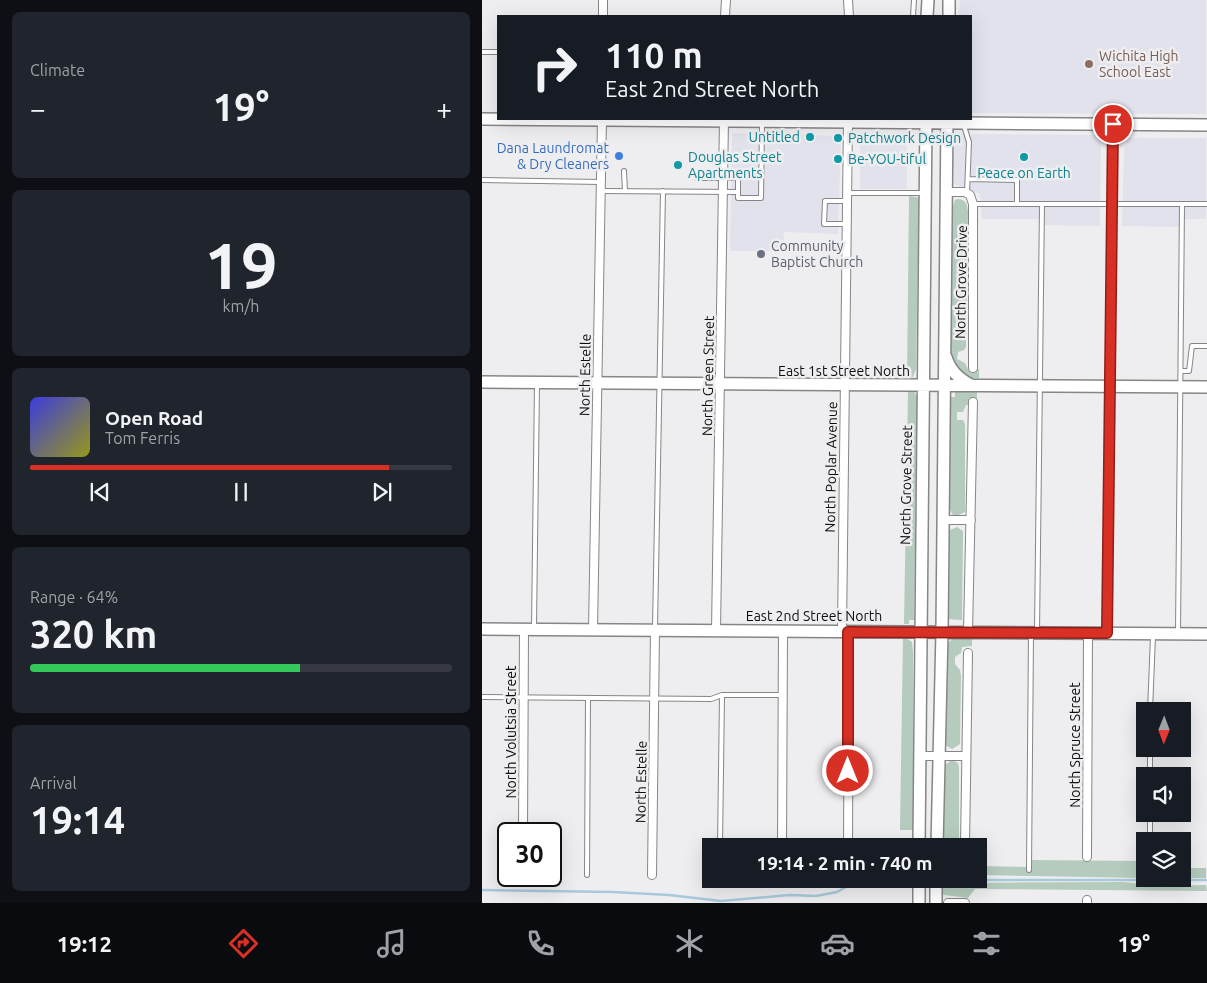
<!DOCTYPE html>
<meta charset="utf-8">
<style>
:root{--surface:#171b24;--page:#20242c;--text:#f1f3f6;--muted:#9ea1a6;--line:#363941;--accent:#d93025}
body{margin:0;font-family:Ubuntu,sans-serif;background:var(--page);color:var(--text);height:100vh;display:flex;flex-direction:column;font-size:19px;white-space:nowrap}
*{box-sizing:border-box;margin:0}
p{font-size:16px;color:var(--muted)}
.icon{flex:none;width:28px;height:28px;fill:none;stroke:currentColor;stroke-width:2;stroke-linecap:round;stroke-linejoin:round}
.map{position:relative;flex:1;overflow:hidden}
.drawer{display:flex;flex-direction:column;gap:12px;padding:12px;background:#0d0f14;width:482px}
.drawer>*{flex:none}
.banner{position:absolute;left:15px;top:15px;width:475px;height:105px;border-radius:0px;box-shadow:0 5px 20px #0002;background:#171b24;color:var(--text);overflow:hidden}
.needle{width:32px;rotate:181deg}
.tools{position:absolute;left:654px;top:702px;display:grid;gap:10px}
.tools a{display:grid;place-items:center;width:55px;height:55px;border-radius:0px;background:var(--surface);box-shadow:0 5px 20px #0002;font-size:25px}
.speed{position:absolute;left:15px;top:822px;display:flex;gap:10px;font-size:25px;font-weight:700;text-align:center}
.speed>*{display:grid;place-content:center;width:65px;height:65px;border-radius:50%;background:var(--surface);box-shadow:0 5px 20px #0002;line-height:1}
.speed .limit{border:2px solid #111;border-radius:8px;background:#fff;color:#111}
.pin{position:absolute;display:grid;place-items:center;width:42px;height:42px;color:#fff;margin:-21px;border:2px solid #fff;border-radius:50%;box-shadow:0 1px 5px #0007}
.me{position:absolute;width:55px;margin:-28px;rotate:0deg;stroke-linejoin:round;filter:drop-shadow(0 0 4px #0008)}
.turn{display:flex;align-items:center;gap:18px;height:105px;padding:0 25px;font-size:22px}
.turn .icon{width:65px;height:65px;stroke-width:2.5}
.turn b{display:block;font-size:35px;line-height:42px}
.big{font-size:38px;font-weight:700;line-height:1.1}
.drawer .card{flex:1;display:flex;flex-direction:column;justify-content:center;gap:8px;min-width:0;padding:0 18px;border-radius:8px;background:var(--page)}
.drawer .dial{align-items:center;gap:0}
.dial b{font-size:65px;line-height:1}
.song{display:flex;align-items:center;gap:15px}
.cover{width:60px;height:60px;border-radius:8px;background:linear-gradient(135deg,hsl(240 70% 55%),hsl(60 70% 35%))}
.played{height:5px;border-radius:2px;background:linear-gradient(90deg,var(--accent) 85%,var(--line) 85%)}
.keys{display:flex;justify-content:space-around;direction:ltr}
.heat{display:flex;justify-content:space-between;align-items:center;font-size:28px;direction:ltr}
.charge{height:8px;border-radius:4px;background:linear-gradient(90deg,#34c759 64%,var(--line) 0)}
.trip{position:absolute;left:220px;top:838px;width:285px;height:50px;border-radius:0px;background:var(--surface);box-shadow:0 5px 20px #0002;font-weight:700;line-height:50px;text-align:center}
.dock{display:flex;height:80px;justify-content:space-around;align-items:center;background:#090b0e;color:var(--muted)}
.dock .icon{width:35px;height:35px}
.dock .on{color:var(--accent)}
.dock b{font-size:22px;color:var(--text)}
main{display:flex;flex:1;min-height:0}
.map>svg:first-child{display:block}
.built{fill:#e1e2ec}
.green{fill:#b4cbbd}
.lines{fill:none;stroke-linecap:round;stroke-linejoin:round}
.stream{stroke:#a8c9db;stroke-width:2.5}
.lane-casing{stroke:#868688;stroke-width:6}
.street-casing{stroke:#868688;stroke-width:10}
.secondary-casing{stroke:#868688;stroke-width:14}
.lane{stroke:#fff;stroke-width:4}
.street{stroke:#fff;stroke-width:8}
.secondary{stroke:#fff;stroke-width:11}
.route-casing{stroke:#8d1f18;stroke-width:12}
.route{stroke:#d93025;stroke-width:9}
.education-dot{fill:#8d6e63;stroke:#eeeef1;stroke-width:2}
.culture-dot{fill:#0f9aa8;stroke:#eeeef1;stroke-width:2}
.shop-dot{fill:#3f7fe0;stroke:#eeeef1;stroke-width:2}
.worship-dot{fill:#6b7280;stroke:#eeeef1;stroke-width:2}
.labels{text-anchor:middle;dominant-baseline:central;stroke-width:5;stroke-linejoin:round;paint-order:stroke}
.education-label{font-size:14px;fill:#785e54;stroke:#eeeef1;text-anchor:start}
.culture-label{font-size:14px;fill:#0d838f;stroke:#eeeef1;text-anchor:start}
.shop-label{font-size:14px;fill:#366cbe;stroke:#eeeef1;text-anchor:end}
.worship-label{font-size:14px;fill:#5b616d;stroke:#eeeef1;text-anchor:start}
.street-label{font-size:14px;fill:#0e0e0f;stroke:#eeeef1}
</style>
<main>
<section class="drawer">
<div class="card"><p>Climate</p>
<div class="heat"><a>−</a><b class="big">19°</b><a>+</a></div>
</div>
<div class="card dial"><b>19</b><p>km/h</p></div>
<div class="card">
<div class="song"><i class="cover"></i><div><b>Open Road</b><p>Tom Ferris</p></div></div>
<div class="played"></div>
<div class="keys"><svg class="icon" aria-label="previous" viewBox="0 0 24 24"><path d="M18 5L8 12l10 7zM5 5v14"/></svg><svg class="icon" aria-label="pause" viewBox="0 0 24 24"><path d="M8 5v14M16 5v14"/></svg><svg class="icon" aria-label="next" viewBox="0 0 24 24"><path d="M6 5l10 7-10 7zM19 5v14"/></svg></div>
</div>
<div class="card"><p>Range · 64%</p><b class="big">320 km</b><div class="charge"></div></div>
<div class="card"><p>Arrival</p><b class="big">19:14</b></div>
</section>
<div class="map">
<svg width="725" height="903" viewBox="0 0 725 903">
<rect width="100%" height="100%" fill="#eeeef1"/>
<path class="built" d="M478,0H724V114L489,113V16H477Z
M250,133L359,136L356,234L302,232L301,251H248Z
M496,134L619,135L618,226L557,225V219H500L498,194L472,184L471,153L476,136Z
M378,137L425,138V189H378Z
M646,138H724V219H700L697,227L640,226L642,151Z"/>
<path class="green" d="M427,196L435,197L437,200L434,369L431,377L425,378Z
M476,199C485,200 485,205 486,212L484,347L482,350L476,352L475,359L483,363L486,369H497V378H484L473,368L469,354L470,209L473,200Z
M426,389L432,390L435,398L432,620H427V624H422Z
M473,392H495V405H484L481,412H475V420H481L483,424V512L475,516L471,515L466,507L467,397H473Z
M475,527L481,531L480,620L465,619L466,535L468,530Z
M421,636L430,642L431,652V830H418Z
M471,639H490V646L480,647L479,653L473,657V664L478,670L479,676L478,744L470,749L461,744L465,643Z
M470,760L476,763L477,768V839L472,845L459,846L461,766Z
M546,860L662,861V878L496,875V866L546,867Z
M700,868H724V878H700Z
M459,879H467V883L641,882L681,886L724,885L725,891L493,889L486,898L462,895L459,893Z"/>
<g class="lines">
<path class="stream" d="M467,880H725
M0,890L131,892L187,895L239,901L307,895L334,896L355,892L377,880L422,879"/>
<defs>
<path id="lane" d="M431,16L432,0
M0,52H16
M482,126L487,142L485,193
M142,171L143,191
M215,178H256V192
M486,179L535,180V204
M0,180L119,182
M119,191L256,192V198H279L280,124
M364,193H442
M491,204H725
M364,224H342L343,201H364
M700,371H707L710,346H725
M52,627L55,384
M173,628L181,191
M555,632L560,204
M696,632L700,204
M0,697L229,699L240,695H300
M668,711L671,636
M668,749V776
M668,841V814
M238,846L240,695
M547,870L549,635
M105,875L106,698"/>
<path id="street" d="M366,0L367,16
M121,16V0
M243,16L244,0
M464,192H483L488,195L491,204V368
M461,520H489
M111,630L120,119
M234,631L242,119
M360,631L366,119
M486,632L491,402
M625,633L631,124
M438,756H484
M41,834L42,629
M300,846L301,631
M366,846L367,631
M483,846L486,653
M605,857L606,633
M170,875L173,630
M466,903H483
M605,903V900"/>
<path id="secondary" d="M445,16L446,0
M467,16V0
M0,119L725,125
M464,357C468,371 477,379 489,385
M0,382L725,387
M0,629L725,634
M437,846L444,119
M455,846L460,632L465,119
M437,903V879
M454,903V879"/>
</defs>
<use href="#lane" class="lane-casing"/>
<use href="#street" class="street-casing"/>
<use href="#secondary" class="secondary-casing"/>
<use href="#lane" class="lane"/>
<use href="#street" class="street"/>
<use href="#secondary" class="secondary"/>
</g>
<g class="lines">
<defs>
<path id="route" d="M366,771V632L625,633L631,124"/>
</defs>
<use href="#route" class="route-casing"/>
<use href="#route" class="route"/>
</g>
<circle class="education-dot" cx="607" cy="64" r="5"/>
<g class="culture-dot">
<circle cx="328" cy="137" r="5"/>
<circle cx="356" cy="138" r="5"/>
<circle cx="542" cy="157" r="5"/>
<circle cx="356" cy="159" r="5"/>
<circle cx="196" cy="165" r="5"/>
</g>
<circle class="shop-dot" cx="137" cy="156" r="5"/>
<circle class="worship-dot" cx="279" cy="254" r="5"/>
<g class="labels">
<g class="education-label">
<text x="617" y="56">Wichita High<tspan x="617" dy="16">School East</tspan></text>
</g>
<g class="culture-label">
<text x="318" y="137" text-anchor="end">Untitled</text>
<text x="366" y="138">Patchwork Design</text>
<text x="206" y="157">Douglas Street<tspan x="206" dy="16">Apartments</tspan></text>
<text x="366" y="159">Be-YOU-tiful</text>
<text x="542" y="173" text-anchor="middle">Peace on Earth</text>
</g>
<g class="shop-label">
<text x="127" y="148">Dana Laundromat<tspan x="127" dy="16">&amp; Dry Cleaners</tspan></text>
</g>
<g class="worship-label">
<text x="289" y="246">Community<tspan x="289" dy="16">Baptist Church</tspan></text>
</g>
<g class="street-label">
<text transform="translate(479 282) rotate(-89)">North Grove Drive</text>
<text x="362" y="371">East 1st Street North</text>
<text transform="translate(103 375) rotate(-89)">North Estelle</text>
<text transform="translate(226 376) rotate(-89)">North Green Street</text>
<text transform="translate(349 467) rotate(-89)">North Poplar Avenue</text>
<text transform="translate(424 485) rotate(-89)">North Grove Street</text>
<text x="332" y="616">East 2nd Street North</text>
<text transform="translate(29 732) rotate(-90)">North Volutsia Street</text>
<text transform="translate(593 745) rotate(-90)">North Spruce Street</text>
<text transform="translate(159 782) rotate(-89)">North Estelle</text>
</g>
</g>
</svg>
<div class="tools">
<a><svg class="needle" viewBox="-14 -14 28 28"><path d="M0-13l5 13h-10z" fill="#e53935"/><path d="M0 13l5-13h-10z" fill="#9ea1a6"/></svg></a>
<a><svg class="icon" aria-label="sound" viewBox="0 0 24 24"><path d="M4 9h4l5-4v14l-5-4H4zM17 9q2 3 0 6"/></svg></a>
<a><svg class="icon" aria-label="layers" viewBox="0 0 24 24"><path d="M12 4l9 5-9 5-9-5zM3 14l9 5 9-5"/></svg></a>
</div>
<div class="speed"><div class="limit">30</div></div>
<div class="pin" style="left:631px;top:124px;background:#d93025"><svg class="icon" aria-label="arrive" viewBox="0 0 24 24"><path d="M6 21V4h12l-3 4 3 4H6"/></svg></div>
<svg class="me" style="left:366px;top:771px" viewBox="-20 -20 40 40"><circle r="17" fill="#d93025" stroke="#fff" stroke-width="3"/><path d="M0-11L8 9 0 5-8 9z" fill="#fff"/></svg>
<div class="trip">19:14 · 2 min · 740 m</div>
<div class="banner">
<div class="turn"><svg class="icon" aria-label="right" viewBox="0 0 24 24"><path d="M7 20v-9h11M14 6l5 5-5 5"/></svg><div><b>110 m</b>East 2nd Street North</div></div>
</div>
</div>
</main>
<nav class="dock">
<b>19:12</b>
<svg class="icon on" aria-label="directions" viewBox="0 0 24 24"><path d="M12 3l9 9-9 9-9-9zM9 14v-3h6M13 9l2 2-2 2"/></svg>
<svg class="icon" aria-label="music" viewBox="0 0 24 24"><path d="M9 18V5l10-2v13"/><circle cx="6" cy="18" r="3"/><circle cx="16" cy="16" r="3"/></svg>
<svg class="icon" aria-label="phone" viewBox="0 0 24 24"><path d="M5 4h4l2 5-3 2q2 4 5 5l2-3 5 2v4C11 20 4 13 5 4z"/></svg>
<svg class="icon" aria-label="climate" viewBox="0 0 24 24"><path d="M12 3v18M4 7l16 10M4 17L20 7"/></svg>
<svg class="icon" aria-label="car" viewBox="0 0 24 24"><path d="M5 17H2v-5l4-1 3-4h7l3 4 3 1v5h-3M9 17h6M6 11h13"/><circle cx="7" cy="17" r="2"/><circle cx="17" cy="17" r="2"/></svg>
<svg class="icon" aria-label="filters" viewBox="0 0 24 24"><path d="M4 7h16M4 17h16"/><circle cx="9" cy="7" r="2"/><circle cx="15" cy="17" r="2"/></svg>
<b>19°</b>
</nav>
